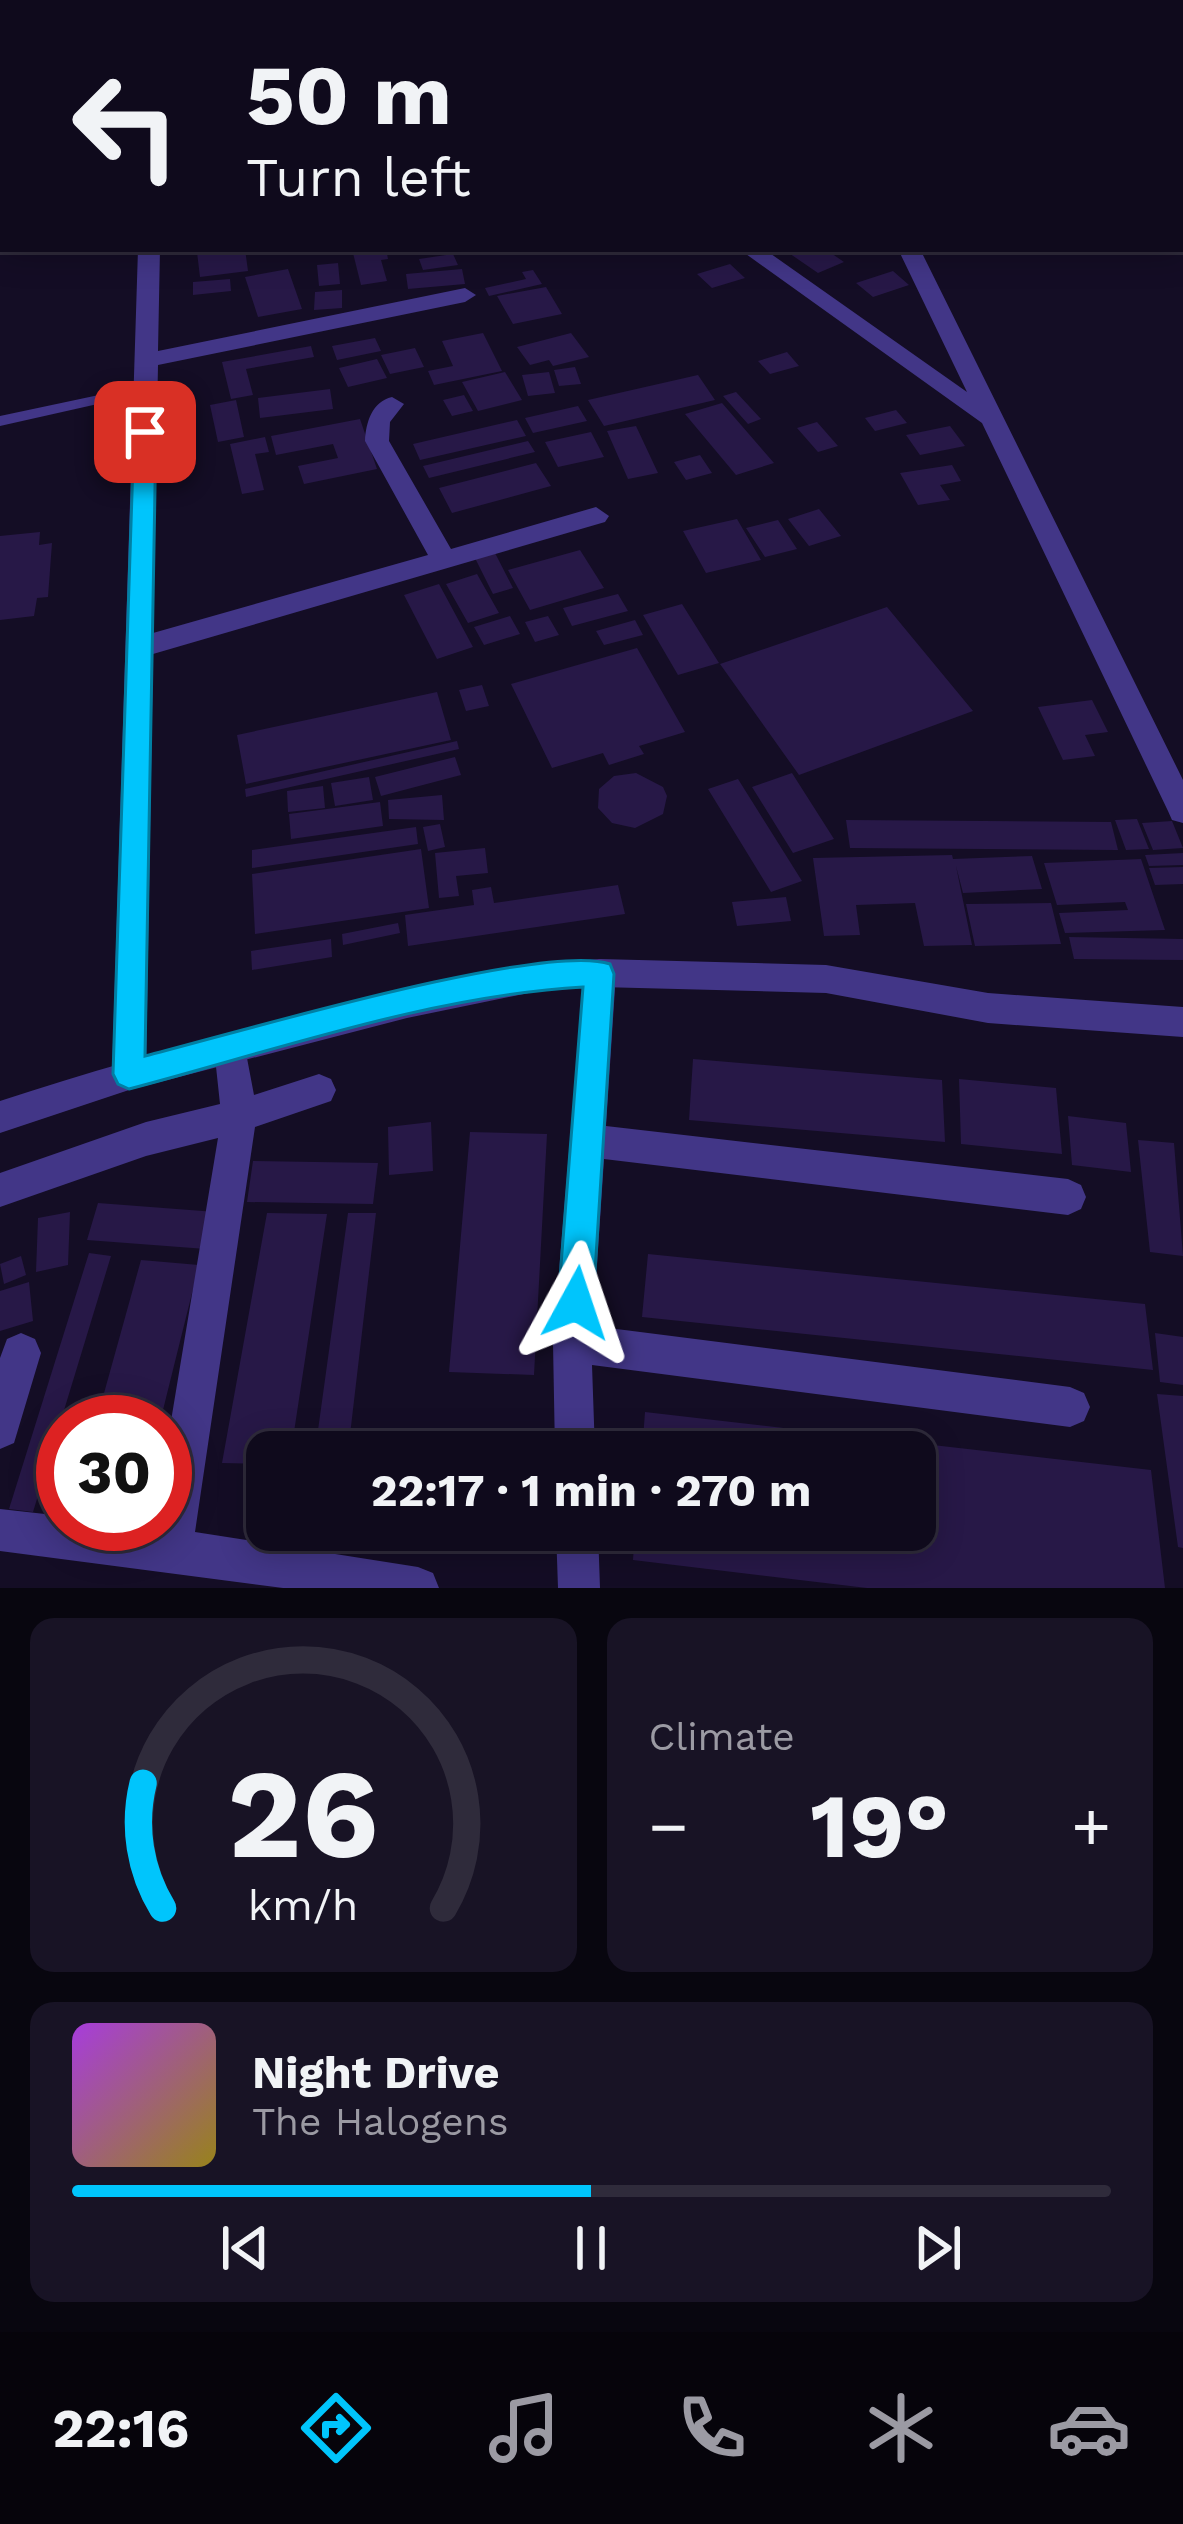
<!DOCTYPE html>
<meta charset="utf-8">
<style>
:root{--surface:#0f0a1c;--page:#181325;--text:#f1f3f6;--muted:#9b9aa3;--line:#2f2b3b;--accent:#00c5fc}
body{margin:0;font-family:"Work Sans",sans-serif;background:var(--page);color:var(--text);height:100vh;display:flex;flex-direction:column;font-size:45px;white-space:nowrap}
*{box-sizing:border-box;margin:0}
p{font-size:39px;color:var(--muted)}
.icon{flex:none;width:66px;height:66px;fill:none;stroke:currentColor;stroke-width:2;stroke-linecap:round;stroke-linejoin:round}
.map{position:relative;height:1588px;overflow:hidden}
.details{display:flex;flex-direction:column;gap:30px;padding:30px;background:#08060f;flex:1}
.details>*{flex:none}
.hud{position:absolute;left:0px;top:0px;width:1185px;height:252px;box-shadow:0 6px 30px #0003,0 0 0 3px var(--line);background:#0f0a1c;color:var(--text);overflow:hidden}
.speed{position:absolute;left:36px;top:1395px;display:flex;gap:24px;font-size:60px;font-weight:700;text-align:center}
.speed>*{display:grid;place-content:center;width:156px;height:156px;border-radius:50%;background:var(--surface);box-shadow:0 6px 30px #0003,0 0 0 3px var(--line);line-height:1}
.speed .limit{border:18px solid #d22;background:#fff;color:#111}
.pin{position:absolute;display:grid;place-items:center;width:102px;height:102px;color:#fff;margin:-51px;border-radius:24px;box-shadow:0 6px 18px #0006}
.me{position:absolute;width:132px;margin:-66px;rotate:5deg;stroke-linejoin:round;filter:drop-shadow(0 0 9px #0008)}
.turn{display:flex;align-items:center;gap:42px;height:252px;padding:0 48px;font-size:54px}
.turn .icon{width:156px;height:156px;stroke-width:2.5}
.turn b{display:block;font-size:84px;line-height:102px}
.big{font-size:90px;font-weight:700;line-height:1.1}
.details .widget{flex:1;display:flex;flex-direction:column;justify-content:center;gap:18px;min-width:0;padding:0 42px;border-radius:24px;background:var(--page)}
.details .dial{align-items:center;gap:0}
.dial svg{height:312px;overflow:visible;fill:none;stroke:var(--line);stroke-width:7;stroke-linecap:round;text-anchor:middle}
.dial text{fill:var(--text);stroke:none}
.song{display:flex;align-items:center;gap:36px}
.cover{width:144px;height:144px;border-radius:18px;background:linear-gradient(135deg,hsl(280 70% 55%),hsl(50 70% 35%))}
.played{height:12px;border-radius:6px;background:linear-gradient(90deg,var(--accent) 50%,var(--line) 50%)}
.keys{display:flex;justify-content:space-around;direction:ltr}
.heat{display:flex;justify-content:space-between;align-items:center;font-size:66px;direction:ltr}
.details .tiles{flex:1;display:grid;gap:30px;grid-template-columns:1fr 1fr}
.widget:last-child{grid-column:span 2}
.trip{position:absolute;left:246px;top:1431px;width:690px;height:120px;border-radius:24px;background:var(--surface);box-shadow:0 6px 30px #0003,0 0 0 3px var(--line);font-weight:700;line-height:120px;text-align:center}
.menu{display:flex;height:192px;justify-content:space-around;align-items:center;background:#06040b;color:var(--muted)}
.menu .icon{width:84px;height:84px}
.menu .active{color:var(--accent)}
.menu b{font-size:54px;color:var(--text)}
.map>svg:first-child{display:block}
.building{fill:#271847}
.lines{fill:none;stroke-linecap:round;stroke-linejoin:round}
.service{fill:#423687;fill-rule:evenodd}
.minor{fill:#423687;fill-rule:evenodd}
.tertiary{fill:#423687;fill-rule:evenodd}
.route{fill:#00c5fc;stroke:#0080a4;stroke-width:3}
</style>
<div class="map">
<svg width="1183" height="1588" viewBox="0 0 1183 1588">
<rect width="100%" height="100%" fill="#140d25"/>
<path class="building" d="M219,249H245L248,271L200,277L197,252Z
M386,249L388,259L381,260L387,281L361,285L353,253Z
M783,249H825L844,262L818,273Z
M453,254L458,265L423,270L419,259Z
M338,263L340,284L319,286L317,265Z
M730,264L745,278L712,288L697,274Z
M288,269L302,309L258,317L245,277Z
M462,269L465,284L408,289L406,274Z
M533,270L542,284L489,296L485,288L526,279L522,272Z
M893,271L909,285L873,297L856,283Z
M230,279L231,291L193,295V282Z
M546,287L562,314L513,324L497,296Z
M342,290V308L314,310L315,292Z
M483,333L502,371L434,385L428,371L453,366L442,341Z
M571,333L589,357L553,366L549,360L530,365L517,347Z
M375,338L381,351L337,360L332,346Z
M311,346L314,357L246,369L253,395L231,399L222,362Z
M415,348L424,367L390,374L381,355Z
M787,352L799,366L770,374L758,361Z
M377,359L387,378L348,387L339,368Z
M575,367L581,384L559,386L554,370Z
M505,372L522,400L478,411L462,382Z
M549,372L555,393L528,396L522,375Z
M698,375L715,400L604,426L588,400Z
M330,389L333,409L260,418L258,398Z
M736,392L761,419L748,424L723,396Z
M464,395L473,411L452,416L443,400Z
M236,400L244,437L218,442L210,405Z
M722,403L774,463L736,475L685,414Z
M578,406L587,421L533,433L525,418Z
M896,410L907,423L875,431L865,418Z
M360,419L377,469L304,484L298,466L338,458L333,444L276,455L271,436Z
M517,420L526,436L420,460L413,444Z
M817,422L838,446L818,452L797,428Z
M636,426L658,473L628,479L607,431Z
M950,426L965,446L920,455L906,435Z
M591,432L604,457L558,467L545,442Z
M265,437L269,452L255,454L264,490L242,494L230,444Z
M528,441L535,452L429,478L423,466Z
M700,455L712,473L686,480L674,462Z
M536,463L551,486L452,513L439,488Z
M952,465L961,481L940,485L950,500L918,505L900,473Z
M819,509L841,536L809,546L788,519Z
M737,519L761,560L706,573L683,531Z
M778,520L797,549L765,557L746,528Z
M40,532L39,545L52,543L48,597L37,598L34,616L0,620V536Z
M580,550L604,588L530,610L508,570Z
M495,553L513,588L493,594L475,558Z
M477,574L499,613L468,623L446,584Z
M439,584L473,647L437,659L404,595Z
M618,594L628,611L572,626L563,608Z
M682,604L719,663L678,675L643,615Z
M887,607L973,711L799,775L720,664Z
M510,616L520,634L484,645L474,627Z
M548,616L559,635L535,642L525,622Z
M635,620L643,635L604,645L596,631Z
M637,648L685,732L639,746L644,754L609,765L603,753L552,768L511,684Z
M482,685L489,706L466,711L459,690Z
M437,692L451,740L246,784L237,735Z
M1092,700L1108,732L1085,735L1095,756L1063,760L1038,707Z
M457,741L459,749L246,797L245,789Z
M455,757L461,775L381,796L375,777Z
M636,773L663,787L667,796L663,814L635,828L612,823L598,808L599,789L614,776Z
M792,773L834,839L793,853L752,787Z
M369,777L373,800L335,806L331,783Z
M738,779L802,881L771,892L708,789Z
M323,786L325,808L288,812L287,791Z
M442,795L444,820L389,819L388,800Z
M380,802L383,826L291,839L289,814Z
M1137,819L1149,849L1126,850L1115,820Z
M846,820L1111,822L1118,850L850,848Z
M1172,821L1183,848L1153,850L1142,823Z
M440,824L445,847L428,851L423,827Z
M416,827L418,844L252,868V850Z
M485,848L488,873L456,876L459,896L439,898L435,853Z
M421,849L429,908L255,934L252,874Z
M1183,853V865L1149,866L1145,855Z
M952,855L953,859L1032,856L1042,889L963,893L956,866L972,945L924,946L915,903L856,905L860,935L824,936L813,858Z
M1141,859L1165,930L1065,933L1059,913L1128,910L1125,902L1057,905L1044,863Z
M1183,867V884L1155,885L1149,868Z
M618,885L625,914L408,946L405,915L474,905L472,890L491,887L494,903Z
M786,897L791,921L737,926L732,902Z
M1051,903L1061,944L975,946L966,904Z
M398,923L400,933L343,945L342,934Z
M1069,937L1183,939V960L1074,959Z
M331,939L332,957L252,970L251,951Z
M693,1059L942,1080L945,1142L689,1120Z
M959,1079L1056,1088L1062,1154L961,1144Z
M1068,1116L1126,1123L1131,1172L1072,1165Z
M431,1122L433,1171L389,1175L388,1127Z
M470,1132L547,1134L534,1375L449,1372Z
M1138,1140L1174,1143L1183,1256L1150,1252Z
M253,1161L378,1163L373,1204L247,1202Z
M98,1203L216,1212L206,1249L87,1240Z
M70,1212L68,1265L36,1272L38,1218Z
M267,1213L327,1214L291,1452H267V1464L222,1463Z
M348,1213H376L348,1452H315Z
M89,1253L111,1256L33,1512L9,1509Z
M648,1254L1145,1304L1153,1370L642,1317Z
M21,1256L26,1275L4,1284L0,1264Z
M141,1260L199,1265L160,1422H96Z
M29,1282L33,1321L0,1331V1291Z
M1155,1333L1183,1337V1385L1160,1382Z
M1157,1394L1183,1396V1548L1178,1547Z
M645,1412L1151,1470L1165,1588H867L633,1560L635,1530H915V1452H642Z"/>
<g class="lines">
<path class="service" d="M146,385L153,389L151,392L0,426V416Z"/>
<path class="minor" d="M145,0H163V3H145Z
M316,0H340L343,3H319Z
M769,0H787L789,3H771Z
M138,249H160L158,351L465,288L476,295L465,302L158,365L153,633L428,555L365,441C366,422 372,402 392,397L404,404L390,422L389,441L451,549L596,507L609,516L605,522L153,654L146,1074L141,1085L129,1090L117,1085L112,1074Z
M739,249H764L967,392L898,249H920L1183,780V823L1172,820L1168,811L982,423Z
M600,959L612,963L616,973L606,1126L1068,1179L1081,1185L1086,1197L1081,1209L1068,1215L604,1159L593,1326L1070,1387L1084,1393L1090,1407L1084,1421L1070,1427L592,1365L595,1452H555L553,1343L584,973L588,963Z
M231,1033L243,1037L254,1095L319,1074L331,1079L336,1090L331,1101L255,1127L195,1532L418,1567L433,1573L439,1588H283L0,1551V1509L63,1516V1524H165V1457L218,1138L146,1156L0,1207V1173L146,1122L220,1104L214,1048L219,1037Z
M21,1333L35,1339L41,1353L14,1443L0,1449V1358L7,1339Z
M556,1530H598L600,1588H558Z"/>
<path class="tertiary" d="M600,959L826,965L988,993L1183,1007V1037L988,1023L826,993L600,987L538,991L407,1018L129,1090L0,1133V1101C103,1067 206,1039 310,1013C406,989 501,965 600,959Z"/>
</g>
<path class="route" d="M145,425L156,432L145,1056C229,1035 544,941 610,964L614,974L593,1303L588,1315L576,1320L563,1315L558,1303L583,987C430,996 277,1050 129,1089L118,1084L113,1074L134,432Z"/>
</svg>
<div class="speed"><div class="limit">30</div></div>
<div class="pin" style="left:145px;top:432px;background:#d93025"><svg class="icon" aria-label="arrive" viewBox="0 0 24 24"><path d="M6 21V4h12l-3 4 3 4H6"/></svg></div>
<svg class="me" style="left:576px;top:1303px" viewBox="-20 -20 40 40"><path d="M0-17L14 15 0 8-14 15z" fill="#00c5fc" stroke="#fff" stroke-width="4"/></svg>
<div class="trip">22:17 · 1 min · 270 m</div>
<div class="hud">
<div class="turn"><svg class="icon" aria-label="left" viewBox="0 0 24 24"><path d="M17 20v-9H6M10 6l-5 5 5 5"/></svg><div><b>50 m</b>Turn left</div></div>
</div>
</div>
<section class="details">
<div class="tiles">
<div class="widget dial"><svg viewBox="0 0 100 80">
<path d="M14 69A42 42 0 1 1 86 69"/>
<path d="M14 69A42 42 0 0 1 9 37" stroke="#00c5fc"/>
<text x="50" y="56" font-size="32" font-weight="700">26</text>
<text x="50" y="72" font-size="11">km/h</text>
</svg></div>
<div class="widget"><p>Climate</p>
<div class="heat"><a>−</a><b class="big">19°</b><a>+</a></div>
</div>
<div class="widget">
<div class="song"><i class="cover"></i><div><b>Night Drive</b><p>The Halogens</p></div></div>
<div class="played"></div>
<div class="keys"><svg class="icon" aria-label="previous" viewBox="0 0 24 24"><path d="M18 5L8 12l10 7zM5 5v14"/></svg><svg class="icon" aria-label="pause" viewBox="0 0 24 24"><path d="M8 5v14M16 5v14"/></svg><svg class="icon" aria-label="next" viewBox="0 0 24 24"><path d="M6 5l10 7-10 7zM19 5v14"/></svg></div>
</div>
</div>
</section>
<nav class="menu">
<b>22:16</b>
<svg class="icon active" aria-label="directions" viewBox="0 0 24 24"><path d="M12 3l9 9-9 9-9-9zM9 14v-3h6M13 9l2 2-2 2"/></svg>
<svg class="icon" aria-label="music" viewBox="0 0 24 24"><path d="M9 18V5l10-2v13"/><circle cx="6" cy="18" r="3"/><circle cx="16" cy="16" r="3"/></svg>
<svg class="icon" aria-label="phone" viewBox="0 0 24 24"><path d="M5 4h4l2 5-3 2q2 4 5 5l2-3 5 2v4C11 20 4 13 5 4z"/></svg>
<svg class="icon" aria-label="climate" viewBox="0 0 24 24"><path d="M12 3v18M4 7l16 10M4 17L20 7"/></svg>
<svg class="icon" aria-label="car" viewBox="0 0 24 24"><path d="M5 17H2v-5l4-1 3-4h7l3 4 3 1v5h-3M9 17h6M6 11h13"/><circle cx="7" cy="17" r="2"/><circle cx="17" cy="17" r="2"/></svg>
</nav>
